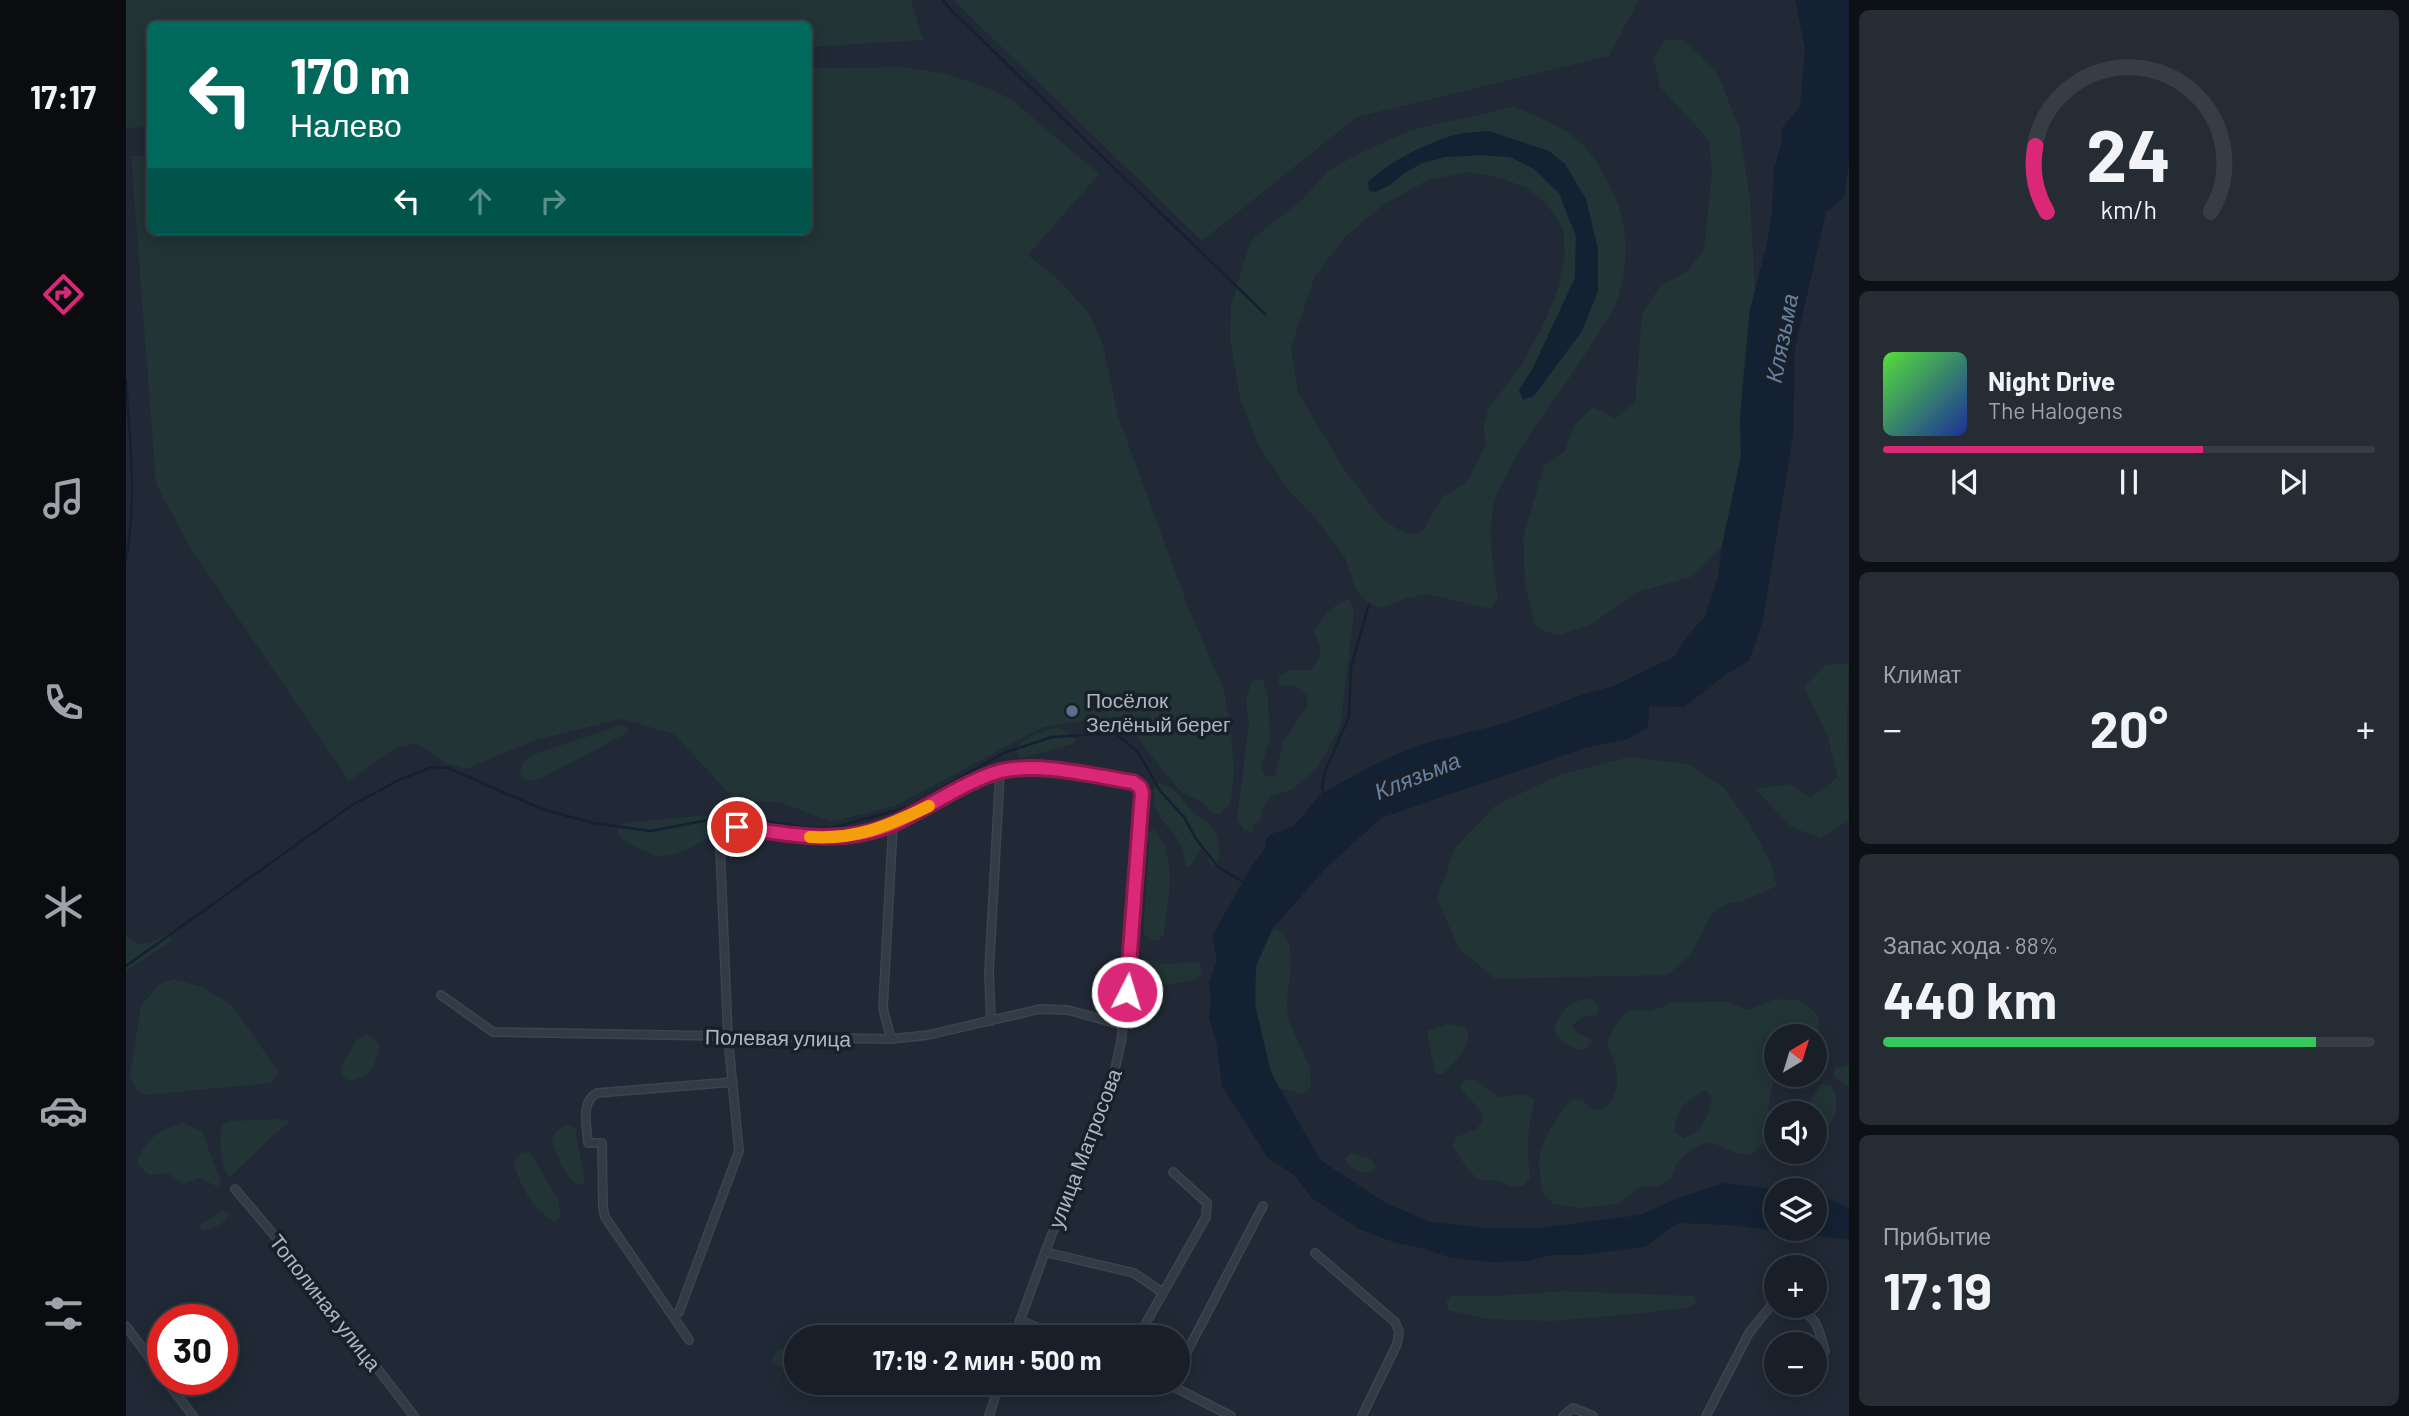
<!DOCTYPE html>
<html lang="ru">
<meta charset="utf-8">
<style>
:root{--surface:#181f28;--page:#252c34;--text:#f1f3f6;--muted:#9fa2a8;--line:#363d45;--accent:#db2777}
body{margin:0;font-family:Barlow,sans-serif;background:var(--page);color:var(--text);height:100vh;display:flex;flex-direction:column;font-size:26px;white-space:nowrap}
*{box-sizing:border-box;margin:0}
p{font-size:23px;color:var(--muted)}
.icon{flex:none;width:38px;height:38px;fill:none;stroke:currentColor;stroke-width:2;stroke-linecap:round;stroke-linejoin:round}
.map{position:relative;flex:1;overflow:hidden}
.details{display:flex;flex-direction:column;gap:10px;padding:10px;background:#0d1116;width:560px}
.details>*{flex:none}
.guide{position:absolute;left:21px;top:21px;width:665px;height:214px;border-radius:10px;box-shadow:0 4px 18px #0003,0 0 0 2px var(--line);background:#00695c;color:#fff;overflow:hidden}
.needle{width:46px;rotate:38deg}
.tools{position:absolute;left:1638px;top:1024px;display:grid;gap:14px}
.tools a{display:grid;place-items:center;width:63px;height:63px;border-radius:50%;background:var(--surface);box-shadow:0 4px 18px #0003,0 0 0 2px var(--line);font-size:35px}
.speed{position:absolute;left:21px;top:1304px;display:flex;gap:14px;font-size:35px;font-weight:700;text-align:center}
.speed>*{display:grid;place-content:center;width:91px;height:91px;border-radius:50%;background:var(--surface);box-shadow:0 4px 18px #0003,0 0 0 2px var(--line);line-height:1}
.speed .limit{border:10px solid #d22;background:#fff;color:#111}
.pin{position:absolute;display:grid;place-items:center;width:60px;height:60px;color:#fff;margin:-30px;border:4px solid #fff;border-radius:50%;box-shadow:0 2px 7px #0007}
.me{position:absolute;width:77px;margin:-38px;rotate:5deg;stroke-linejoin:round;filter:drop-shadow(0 0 5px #0008)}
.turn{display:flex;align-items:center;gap:24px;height:147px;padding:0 28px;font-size:32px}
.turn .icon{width:91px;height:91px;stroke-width:2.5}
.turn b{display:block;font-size:49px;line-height:60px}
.lanes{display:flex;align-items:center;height:66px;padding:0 28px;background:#0003;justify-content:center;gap:35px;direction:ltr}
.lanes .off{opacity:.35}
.big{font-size:52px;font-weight:700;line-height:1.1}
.details .tile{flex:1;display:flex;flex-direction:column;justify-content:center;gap:10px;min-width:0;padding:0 24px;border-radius:10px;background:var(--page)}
.details .dial{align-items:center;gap:0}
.dial svg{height:182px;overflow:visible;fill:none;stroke:var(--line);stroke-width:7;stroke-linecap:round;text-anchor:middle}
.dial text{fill:var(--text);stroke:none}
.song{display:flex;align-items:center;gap:21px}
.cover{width:84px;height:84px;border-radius:10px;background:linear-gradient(135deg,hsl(110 70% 55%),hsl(230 70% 35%))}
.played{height:7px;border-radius:4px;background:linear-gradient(90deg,var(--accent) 65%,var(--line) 65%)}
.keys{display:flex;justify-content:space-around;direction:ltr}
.heat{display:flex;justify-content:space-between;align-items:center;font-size:38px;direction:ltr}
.charge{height:10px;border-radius:5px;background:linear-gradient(90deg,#34c759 88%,var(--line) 0)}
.trip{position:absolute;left:658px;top:1325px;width:406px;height:70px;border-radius:35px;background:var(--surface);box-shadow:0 4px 18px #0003,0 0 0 2px var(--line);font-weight:700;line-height:70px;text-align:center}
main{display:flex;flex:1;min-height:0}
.dock{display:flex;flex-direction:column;width:126px;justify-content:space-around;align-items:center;background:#0a0c10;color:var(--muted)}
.dock .icon{width:49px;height:49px}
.dock .selected{color:var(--accent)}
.dock b{font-size:32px;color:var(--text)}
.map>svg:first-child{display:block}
.green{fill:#223436;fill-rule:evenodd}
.water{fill:#142132}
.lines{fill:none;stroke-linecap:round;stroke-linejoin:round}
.stream{stroke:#142132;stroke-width:2.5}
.minor-casing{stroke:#3d444f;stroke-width:10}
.minor{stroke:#333b46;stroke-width:7}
.route-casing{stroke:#8e194d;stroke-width:18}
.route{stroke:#db2777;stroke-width:12}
.slow{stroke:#f59e0b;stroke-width:12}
.service-dot{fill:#5c6f8a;stroke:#19202a;stroke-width:2.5}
.labels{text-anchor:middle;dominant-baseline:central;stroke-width:7;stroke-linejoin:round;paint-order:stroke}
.poi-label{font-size:21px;fill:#adb6c3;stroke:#19202a;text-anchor:start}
.street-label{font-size:21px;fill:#adb6c3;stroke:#19202a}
.water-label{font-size:23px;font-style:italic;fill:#6781a1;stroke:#19202a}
</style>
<main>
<nav class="dock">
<b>17:17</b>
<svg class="icon selected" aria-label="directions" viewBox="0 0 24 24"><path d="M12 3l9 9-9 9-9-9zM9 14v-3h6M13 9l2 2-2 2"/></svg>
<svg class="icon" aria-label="music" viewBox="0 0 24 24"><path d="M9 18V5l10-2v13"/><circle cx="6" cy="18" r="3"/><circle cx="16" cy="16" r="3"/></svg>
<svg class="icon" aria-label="phone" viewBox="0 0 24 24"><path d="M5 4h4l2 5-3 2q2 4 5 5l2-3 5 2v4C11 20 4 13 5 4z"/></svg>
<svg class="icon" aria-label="climate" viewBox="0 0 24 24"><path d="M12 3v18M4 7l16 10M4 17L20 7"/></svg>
<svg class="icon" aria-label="car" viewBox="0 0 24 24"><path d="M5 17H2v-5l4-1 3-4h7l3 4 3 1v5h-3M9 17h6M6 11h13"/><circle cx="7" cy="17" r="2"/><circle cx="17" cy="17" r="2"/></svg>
<svg class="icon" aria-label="filters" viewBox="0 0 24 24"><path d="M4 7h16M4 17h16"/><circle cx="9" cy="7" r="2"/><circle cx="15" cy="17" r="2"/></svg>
</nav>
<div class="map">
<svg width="1723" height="1416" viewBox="0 0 1723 1416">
<rect width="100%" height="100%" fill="#202935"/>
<path class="green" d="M0,0H785L797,40L683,47L682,24H24V127L0,128Z
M827,0H1513L1483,56L1231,117L1076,241Z
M1556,39L1591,72L1613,127L1624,198L1629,289L1624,310L1617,377L1614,420L1615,456L1596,546L1565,577L1511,592L1466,624L1430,636L1409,626L1399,584L1397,537L1418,466L1439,451L1448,425L1467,407L1489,418L1509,402L1516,313L1535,285L1561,271L1578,250L1586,171L1583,140L1534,87L1527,57L1540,40Z
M777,67L817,73L862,88L886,100L973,174L902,255L933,280L963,313L977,345L992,416L1064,612L1098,690L1105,731L1108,771L1105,801L1101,808L1094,814L1087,813L1076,803L1053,790L1009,735L973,719L917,727L769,806L705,822L654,802H611L548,734L495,719L410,740L340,769L318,762L290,743L270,748L223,781L63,546L30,484L5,156H24V231H682L683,68Z
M1387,107C1441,127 1462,138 1487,192C1504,228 1503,269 1489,306C1484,318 1474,330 1467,342C1441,385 1406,425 1383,470C1379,479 1372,489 1369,499C1360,532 1368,565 1372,599L1365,609L1301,594L1282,598L1256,608L1243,604L1230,590L1219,558L1190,519L1164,492L1133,446L1114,399L1104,339L1105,307L1117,264L1127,238L1174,202L1202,171L1232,154L1285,130ZM1327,135L1439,164L1472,291L1393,390L1406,370L1449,278L1450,236L1433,193L1408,169L1384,157L1355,155L1319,157L1296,163L1277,174L1264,185L1253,172ZM1344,172L1374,178L1401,188L1421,204L1437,229L1439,256L1432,288L1420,319L1395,366L1363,408L1357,425L1360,444L1344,477L1337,485L1316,497L1298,529L1289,535L1273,530L1255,518L1218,469L1172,393L1165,348L1189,276L1219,237L1258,204L1302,180Z
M1224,599L1228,614L1214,728L1191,768L1166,790L1145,796L1137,807L1134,821L1128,824L1126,833L1118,830L1111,820L1123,724L1120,700L1126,681L1137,679L1142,696L1144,739L1135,767L1140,776H1149L1158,740L1180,708L1182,696L1169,685H1152L1153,676L1165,670H1185C1198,655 1196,650 1188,633C1192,620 1210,601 1224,599Z
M1723,663L1721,728L1723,821L1694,838L1665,827L1629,789L1665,784L1685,798L1712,777L1702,738L1678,687L1699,665Z
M496,725L503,729L501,733L414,779L400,780L394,775L396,763L409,754Z
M934,727L950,740L947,744L895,758L890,752C894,736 918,731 934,727Z
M1503,757L1563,764L1598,788L1624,824L1644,862L1651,886L1615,902L1601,903L1586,914L1565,955L1541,975L1370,979L1332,948L1311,898L1329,848L1370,805L1436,774Z
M1033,783C1049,786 1056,800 1066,811C1071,816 1079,818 1084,824C1093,833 1096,855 1090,866H1086L1080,854L1074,849L1066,865L1061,867C1058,860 1058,852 1055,845C1042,821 1028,822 1027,790Z
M584,815L594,822C585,842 548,860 527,855C522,853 516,850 511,848C503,844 494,839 491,830L494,825L507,822Z
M1027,829C1054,854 1041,903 1038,935L1031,941L1022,939L1017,932L1023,845L1021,834Z
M1147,928C1177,938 1160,983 1161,1008C1162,1031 1179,1049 1184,1070C1185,1076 1185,1082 1185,1087L1176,1094L1153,1088C1136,1057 1126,1004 1130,969C1132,955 1141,940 1147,928Z
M43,934L46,941L0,971V935L12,944L22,943Z
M1018,958L1035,964L1071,962L1075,966L1076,974L1068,980L1019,989L1011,985L1009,977L1011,961Z
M48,979L76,987L106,1005L152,1071L146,1083L19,1095L10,1089L4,1075L15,1006L34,984Z
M1464,998L1470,1003L1473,1011L1469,1016C1457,1014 1453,1018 1447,1027L1452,1033L1468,1040L1458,1050C1444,1049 1435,1043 1428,1031C1433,1011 1443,1001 1464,998Z
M1649,999L1673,1000L1692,1015C1694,1035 1689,1052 1699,1069L1694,1076L1689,1073V1036H1650V1069L1642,1109L1647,1123L1650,1124V1141L1635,1144L1625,1155C1619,1154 1613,1154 1608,1152C1587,1144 1581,1136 1561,1154C1552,1161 1549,1165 1546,1177L1531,1187L1515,1186L1493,1204L1454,1208L1428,1204L1418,1196C1415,1182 1411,1167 1414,1152C1417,1138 1435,1112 1445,1100L1455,1099L1465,1109H1477C1499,1092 1491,1066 1481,1043C1489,1024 1499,1003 1523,1012L1546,1003L1580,1002H1602L1622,1010ZM1579,1090L1586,1097C1583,1116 1577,1131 1558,1138L1549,1132C1549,1107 1560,1103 1579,1090Z
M1322,1024L1340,1028C1348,1048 1329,1059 1318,1074H1311C1308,1068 1301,1037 1301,1031Z
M241,1035L247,1037L254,1045C248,1066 248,1076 224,1081L217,1077L214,1068L231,1039Z
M1721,1065L1723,1066V1087L1708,1076L1707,1072L1709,1068Z
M1348,1079L1373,1097L1398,1094L1409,1100C1401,1127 1401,1150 1404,1178L1397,1186L1387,1187L1372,1181L1352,1179L1342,1170L1327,1147L1330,1137L1351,1129L1358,1117C1351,1104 1341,1098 1333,1086L1338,1080Z
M1695,1084L1705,1085C1718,1103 1707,1129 1689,1139V1113H1676Z
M151,1119L165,1121L142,1140L103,1178C95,1166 92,1141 96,1126L104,1121Z
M58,1123L76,1131L95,1182L92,1187L73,1178L58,1184L41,1173L23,1175L15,1168L11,1160C24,1135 32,1131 58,1123Z
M440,1125L449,1128L459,1181L454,1185C438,1181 432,1155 426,1141L430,1131Z
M396,1152L404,1153L432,1198L435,1217L429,1222C404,1207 396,1188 387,1162Z
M1225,1153L1243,1158L1250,1165L1246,1172C1234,1172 1223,1170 1219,1158Z
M96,1211L104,1213C100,1224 86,1230 75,1230L74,1225Z
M1440,1291L1568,1296L1571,1303L1559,1308L1508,1314L1427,1321L1360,1319L1322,1310L1320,1302L1326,1296H1370Z
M659,1348L670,1352V1372L651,1366L646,1359L651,1350Z"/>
<path class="water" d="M1669,0H1723V163L1718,198L1700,212L1669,348L1667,435L1637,620L1623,661L1602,673L1558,707L1523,706L1522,727L1502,739L1459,748L1255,818L1200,868L1147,928L1130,966L1129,1004L1145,1073L1194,1160L1258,1202L1304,1222L1361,1228H1413L1514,1215L1552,1198L1598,1183L1654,1190H1650V1228H1689V1194L1696,1195L1723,1209V1240L1605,1225L1551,1223L1519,1247L1455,1255H1427L1400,1261L1363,1262L1325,1258L1296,1248L1270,1243L1233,1229L1186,1198L1168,1175L1142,1158L1096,1086L1091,1046L1083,1017L1085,999L1083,983L1091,960L1086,936L1128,862L1139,849L1140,839L1145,834L1167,827L1194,795L1245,766L1292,745L1380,723L1458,694L1488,686L1549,656L1561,636L1579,617L1592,577L1596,546L1615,456L1614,420L1624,310L1641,244L1646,211L1648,169L1655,144L1656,128L1674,107L1679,49Z
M1363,131L1423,151L1439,164L1460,199L1472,249V291L1456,331L1408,396L1397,400L1393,390L1406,370L1449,278L1450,236L1433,193L1408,169L1384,157L1355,155L1319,157L1296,163L1277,174L1264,185L1250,192L1243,191L1242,182C1263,162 1297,145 1325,136C1336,132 1351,132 1363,131Z"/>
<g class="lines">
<path class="stream" d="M817,0L824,9L1139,314
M0,381C4,439 11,501 0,559
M1197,794L1196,787L1199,771L1223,717L1225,667L1243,604
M0,966L226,805L275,779L306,767L322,768L416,809L467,823L525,831L603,816L684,828H706L782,807L878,753L926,737L989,733L1012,752L1034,791L1058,817L1070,839L1093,868L1119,883"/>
<defs>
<path id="minor" d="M315,995L367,1032L765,1039L802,1035L914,1009L942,1010L996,1025
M865,1021L863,973L874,772
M765,1039L757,1008L767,824
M109,1189L153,1241L288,1416
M919,1252L1008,1273L1036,1292
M1189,1253L1269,1322L1273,1331L1271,1344L1236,1416
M1672,1306C1694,1323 1691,1326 1699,1351
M549,1316L553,1312L613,1151L602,1037L594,846L602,833L611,827L671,836L700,838L739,833L767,824L855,779L874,772L904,767L1007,782L1014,787L1016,793L1003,969L995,1042L988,1074L919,1252L888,1337
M894,1320L934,1337
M0,1326L37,1376
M1012,1337L1080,1217L1081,1203L1047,1172
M563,1340L479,1217L477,1208L476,1143H462C461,1126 454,1102 471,1093L607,1082
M1052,1369L1137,1206
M39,1379L67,1416
M1038,1382L1105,1416
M863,1416L874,1382
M1437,1416L1447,1408L1467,1416
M1580,1416L1623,1333L1647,1303L1650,1302"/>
</defs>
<use href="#minor" class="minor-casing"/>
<use href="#minor" class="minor"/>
</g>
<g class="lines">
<defs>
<path id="route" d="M611,827C665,835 718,846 769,823C802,808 841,780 875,771C915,762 967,776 1007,782L1014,787L1016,793L1001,992"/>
</defs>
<use href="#route" class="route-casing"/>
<use href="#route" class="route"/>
<path class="slow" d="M684,837C730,840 762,826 803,806"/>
</g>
<circle class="service-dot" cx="946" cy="711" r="7"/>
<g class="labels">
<g class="poi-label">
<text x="960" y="699">Посёлок<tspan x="960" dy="24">Зелёный берег</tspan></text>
</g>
<g class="street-label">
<text transform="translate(652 1037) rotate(1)">Полевая улица</text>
<text transform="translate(958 1148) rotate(-69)">улица Матросова</text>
<text transform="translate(200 1302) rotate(52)">Тополиная улица</text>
</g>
<g class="water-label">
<text transform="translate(1655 338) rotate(-79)">Клязьма</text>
<text transform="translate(1291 775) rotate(-22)">Клязьма</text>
</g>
</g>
</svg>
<div class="tools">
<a><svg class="needle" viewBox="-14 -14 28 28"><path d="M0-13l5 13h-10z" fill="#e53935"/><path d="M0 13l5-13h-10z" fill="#9fa2a8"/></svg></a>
<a><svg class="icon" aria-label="sound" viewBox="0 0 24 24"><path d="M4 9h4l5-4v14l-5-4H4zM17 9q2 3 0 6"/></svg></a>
<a><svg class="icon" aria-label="layers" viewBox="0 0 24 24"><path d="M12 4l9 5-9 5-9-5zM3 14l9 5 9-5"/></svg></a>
<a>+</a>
<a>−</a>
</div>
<div class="speed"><div class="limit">30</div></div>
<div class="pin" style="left:611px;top:827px;background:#d93025"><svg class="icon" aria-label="arrive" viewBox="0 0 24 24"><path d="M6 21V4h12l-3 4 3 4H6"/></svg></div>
<svg class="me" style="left:1001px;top:992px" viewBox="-20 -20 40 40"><circle r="17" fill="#db2777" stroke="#fff" stroke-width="3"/><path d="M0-11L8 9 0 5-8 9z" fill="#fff"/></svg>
<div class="trip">17:19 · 2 мин · 500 m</div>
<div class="guide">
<div class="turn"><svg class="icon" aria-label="left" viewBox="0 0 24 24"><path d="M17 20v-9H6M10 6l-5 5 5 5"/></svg><div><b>170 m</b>Налево</div></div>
<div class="lanes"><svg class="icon" aria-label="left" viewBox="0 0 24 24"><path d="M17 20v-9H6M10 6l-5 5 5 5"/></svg><svg class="icon off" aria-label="ahead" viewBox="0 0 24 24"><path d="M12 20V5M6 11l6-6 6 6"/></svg><svg class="icon off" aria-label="right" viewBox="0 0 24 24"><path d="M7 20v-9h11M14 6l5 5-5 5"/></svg></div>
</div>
</div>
<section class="details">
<div class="tile dial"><svg viewBox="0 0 100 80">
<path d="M14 69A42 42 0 1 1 86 69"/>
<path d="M14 69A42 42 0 0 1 9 40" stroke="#db2777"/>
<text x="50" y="56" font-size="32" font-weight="700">24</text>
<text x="50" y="72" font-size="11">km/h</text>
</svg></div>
<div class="tile">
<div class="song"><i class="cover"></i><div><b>Night Drive</b><p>The Halogens</p></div></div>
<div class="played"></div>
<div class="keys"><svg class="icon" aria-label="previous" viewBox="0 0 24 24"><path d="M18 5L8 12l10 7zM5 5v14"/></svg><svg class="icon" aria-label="pause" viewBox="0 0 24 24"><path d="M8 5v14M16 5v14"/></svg><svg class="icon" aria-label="next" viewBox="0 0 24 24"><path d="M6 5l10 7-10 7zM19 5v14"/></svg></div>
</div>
<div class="tile"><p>Климат</p>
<div class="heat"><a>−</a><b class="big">20°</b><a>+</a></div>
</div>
<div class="tile"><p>Запас хода · 88%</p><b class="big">440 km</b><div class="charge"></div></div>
<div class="tile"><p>Прибытие</p><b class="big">17:19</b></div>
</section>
</main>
